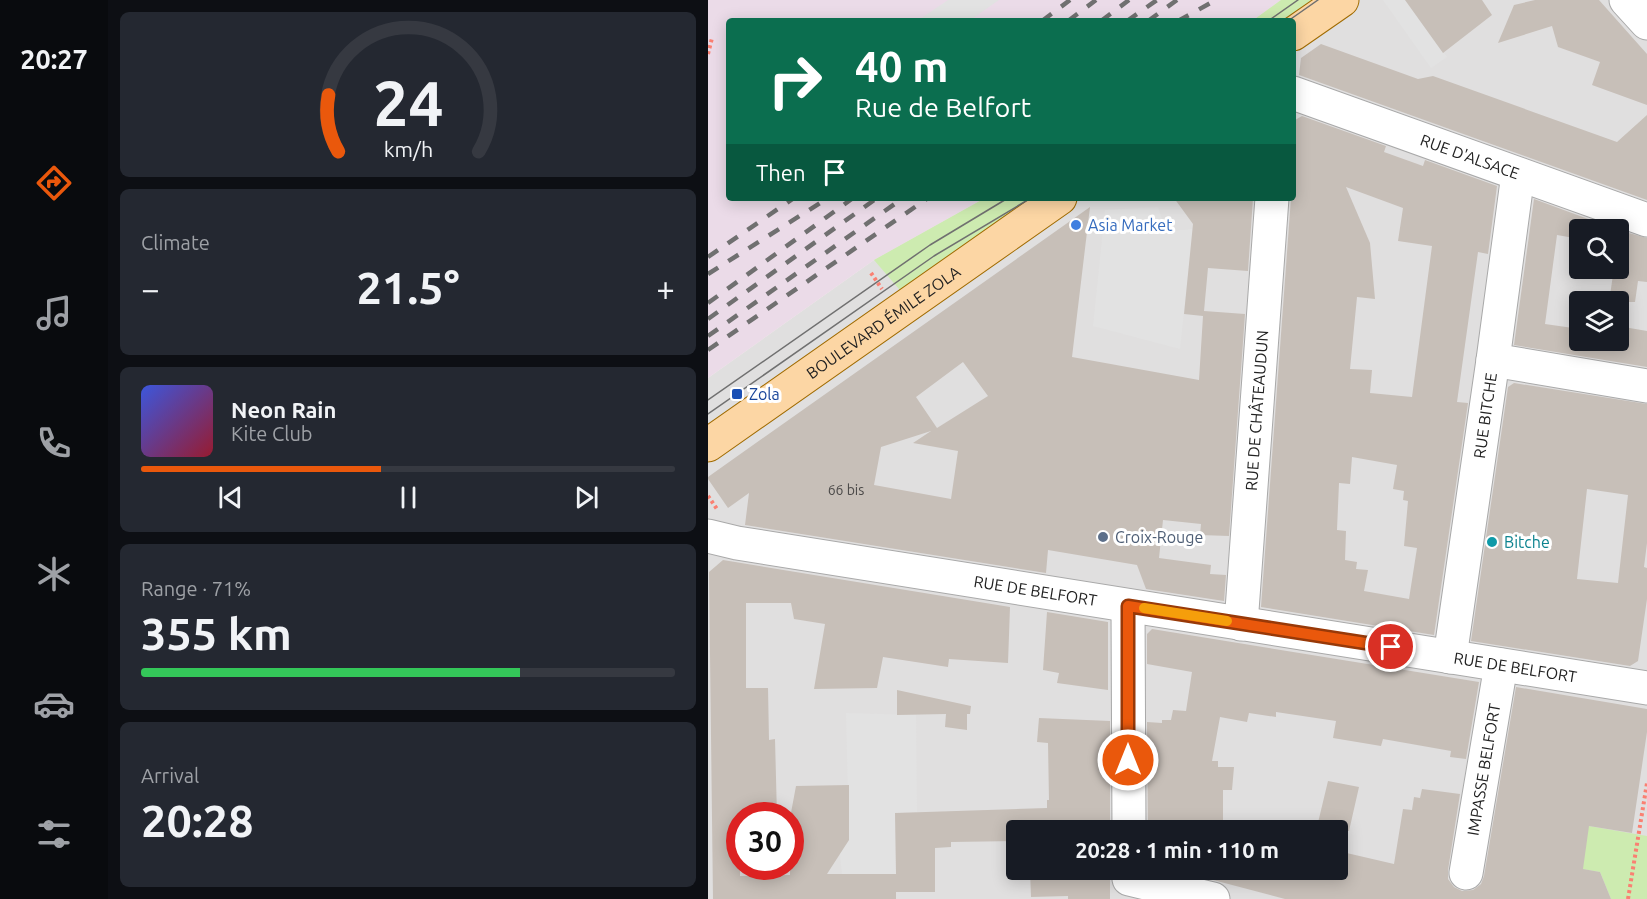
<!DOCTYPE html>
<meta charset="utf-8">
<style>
:root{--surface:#171b24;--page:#242831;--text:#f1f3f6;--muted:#9ea1a6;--line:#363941;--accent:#ea580c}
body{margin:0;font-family:Ubuntu,sans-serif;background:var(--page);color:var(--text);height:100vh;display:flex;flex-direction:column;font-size:22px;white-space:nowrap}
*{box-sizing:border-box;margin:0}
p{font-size:20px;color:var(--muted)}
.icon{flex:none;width:33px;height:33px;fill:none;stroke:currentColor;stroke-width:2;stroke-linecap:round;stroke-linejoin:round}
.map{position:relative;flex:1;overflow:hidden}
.side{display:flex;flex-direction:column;gap:12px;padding:12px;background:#0d0f14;width:600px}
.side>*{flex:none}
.hud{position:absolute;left:18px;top:18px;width:570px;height:183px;border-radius:6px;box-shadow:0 3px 15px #0003;background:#0b6e4f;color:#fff;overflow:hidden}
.fabs{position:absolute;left:861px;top:219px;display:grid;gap:12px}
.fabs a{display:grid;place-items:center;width:60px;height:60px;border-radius:6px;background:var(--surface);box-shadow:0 3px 15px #0003;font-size:30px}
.speed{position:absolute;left:18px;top:802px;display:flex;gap:12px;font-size:30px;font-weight:700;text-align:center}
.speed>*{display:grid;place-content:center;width:78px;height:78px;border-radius:50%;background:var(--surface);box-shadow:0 3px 15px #0003;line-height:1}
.speed .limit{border:9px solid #d22;background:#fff;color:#111}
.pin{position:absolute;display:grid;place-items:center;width:51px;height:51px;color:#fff;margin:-26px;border:3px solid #fff;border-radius:50%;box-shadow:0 2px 6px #0007}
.me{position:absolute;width:66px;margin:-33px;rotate:0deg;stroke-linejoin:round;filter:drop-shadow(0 0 4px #0008)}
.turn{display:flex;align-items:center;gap:21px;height:126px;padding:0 30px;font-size:27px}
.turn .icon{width:78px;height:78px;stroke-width:2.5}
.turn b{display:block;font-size:42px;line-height:51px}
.then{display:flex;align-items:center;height:57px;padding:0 30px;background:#0003;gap:12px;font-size:22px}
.big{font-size:45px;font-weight:700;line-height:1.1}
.side .widget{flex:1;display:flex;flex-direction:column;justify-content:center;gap:9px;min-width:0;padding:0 21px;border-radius:9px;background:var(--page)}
.side .dial{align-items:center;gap:0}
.dial svg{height:156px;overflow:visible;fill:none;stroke:var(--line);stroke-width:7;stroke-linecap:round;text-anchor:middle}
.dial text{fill:var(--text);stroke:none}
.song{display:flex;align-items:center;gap:18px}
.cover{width:72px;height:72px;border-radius:9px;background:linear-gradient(135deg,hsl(230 70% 55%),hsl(350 70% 35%))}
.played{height:6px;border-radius:3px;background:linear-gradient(90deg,var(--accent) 45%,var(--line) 45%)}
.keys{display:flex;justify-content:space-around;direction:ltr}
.heat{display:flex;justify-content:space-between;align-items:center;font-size:33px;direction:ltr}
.charge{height:9px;border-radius:4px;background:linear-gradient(90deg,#34c759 71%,var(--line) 0)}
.trip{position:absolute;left:298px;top:820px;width:342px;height:60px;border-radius:6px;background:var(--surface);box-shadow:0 3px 15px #0003;font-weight:700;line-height:60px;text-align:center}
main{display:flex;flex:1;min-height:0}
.tabs{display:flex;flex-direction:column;width:108px;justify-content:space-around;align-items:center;background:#090b0e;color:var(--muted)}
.tabs .icon{width:42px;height:42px}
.tabs .selected{color:var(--accent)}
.tabs b{font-size:27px;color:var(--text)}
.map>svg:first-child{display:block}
.residential{fill:#e0dfdf;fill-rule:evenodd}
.industrial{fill:#ebdbe8}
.grass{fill:#cdebb0}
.parking{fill:#e2e2e2}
.building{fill:#c7bfb8;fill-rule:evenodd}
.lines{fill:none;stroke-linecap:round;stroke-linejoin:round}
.minor-casing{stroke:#a9a9a9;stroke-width:35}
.major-casing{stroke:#a06b00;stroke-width:35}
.path{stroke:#fa8072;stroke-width:4;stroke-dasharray:3 3;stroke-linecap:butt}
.minor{stroke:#fff;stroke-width:33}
.major{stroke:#fcd6a4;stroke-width:33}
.tram{stroke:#707070;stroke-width:1.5}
.rail{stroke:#707070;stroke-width:4.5;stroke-dasharray:12 12;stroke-linecap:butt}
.route-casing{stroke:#983908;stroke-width:15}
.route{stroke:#ea580c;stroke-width:10}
.slow{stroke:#f59e0b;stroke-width:10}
.shop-dot{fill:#3f7fe0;stroke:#fff;stroke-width:2}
.transit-dot{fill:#1a4fb4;stroke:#fff;stroke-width:2}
.service-dot{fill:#5c6f8a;stroke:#fff;stroke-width:2}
.culture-dot{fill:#0f9aa8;stroke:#fff;stroke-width:2}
.labels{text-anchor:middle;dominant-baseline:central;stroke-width:6;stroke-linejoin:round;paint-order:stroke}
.number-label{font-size:14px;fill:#4b4948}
.street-label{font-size:16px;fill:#222;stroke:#fff}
.shop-label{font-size:16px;fill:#366cbe;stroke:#fff;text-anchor:start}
.transit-label{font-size:16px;fill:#164399;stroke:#fff;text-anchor:start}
.service-label{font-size:16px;fill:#4e5e75;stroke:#fff;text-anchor:start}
.culture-label{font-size:16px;fill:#0d838f;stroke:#fff;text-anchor:start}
</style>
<main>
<nav class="tabs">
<b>20:27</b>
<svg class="icon selected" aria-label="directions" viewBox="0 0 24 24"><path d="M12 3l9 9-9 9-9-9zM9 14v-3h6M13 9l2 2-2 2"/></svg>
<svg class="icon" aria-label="music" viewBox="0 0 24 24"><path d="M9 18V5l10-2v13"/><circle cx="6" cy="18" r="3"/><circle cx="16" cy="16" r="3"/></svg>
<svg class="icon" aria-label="phone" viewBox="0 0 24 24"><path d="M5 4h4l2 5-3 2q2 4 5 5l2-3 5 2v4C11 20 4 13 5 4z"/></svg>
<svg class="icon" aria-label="climate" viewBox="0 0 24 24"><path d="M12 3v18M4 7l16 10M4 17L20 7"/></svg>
<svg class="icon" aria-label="car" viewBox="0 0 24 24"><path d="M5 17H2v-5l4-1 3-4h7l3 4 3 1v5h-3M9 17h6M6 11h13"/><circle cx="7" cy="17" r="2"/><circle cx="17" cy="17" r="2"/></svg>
<svg class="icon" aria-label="filters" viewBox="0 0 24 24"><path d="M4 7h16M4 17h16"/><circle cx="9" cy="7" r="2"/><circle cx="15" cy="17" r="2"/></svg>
</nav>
<section class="side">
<div class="widget dial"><svg viewBox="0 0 100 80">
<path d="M14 69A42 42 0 1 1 86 69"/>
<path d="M14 69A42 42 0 0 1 9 40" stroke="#ea580c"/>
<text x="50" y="56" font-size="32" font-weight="700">24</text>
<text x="50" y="72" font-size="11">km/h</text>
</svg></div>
<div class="widget"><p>Climate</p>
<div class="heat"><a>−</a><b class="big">21.5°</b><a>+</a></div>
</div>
<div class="widget">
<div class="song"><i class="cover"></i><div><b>Neon Rain</b><p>Kite Club</p></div></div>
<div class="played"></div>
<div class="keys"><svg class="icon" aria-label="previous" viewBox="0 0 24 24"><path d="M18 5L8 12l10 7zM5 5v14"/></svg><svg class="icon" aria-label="pause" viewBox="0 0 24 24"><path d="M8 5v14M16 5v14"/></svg><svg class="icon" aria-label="next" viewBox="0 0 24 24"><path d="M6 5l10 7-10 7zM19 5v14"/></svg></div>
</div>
<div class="widget"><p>Range · 71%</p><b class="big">355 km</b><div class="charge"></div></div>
<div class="widget"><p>Arrival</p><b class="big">20:28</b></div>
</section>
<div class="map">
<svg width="939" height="899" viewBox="0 0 939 899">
<rect width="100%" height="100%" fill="#f2efe9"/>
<path class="residential" d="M573,0H939V899H0V378L166,260L277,198H585V21H544ZM872,230H910V268H872ZM872,302H910V340H872ZM32,816H82V867H32ZM309,831H630V870H309Z"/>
<path class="industrial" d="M0,0H573L544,21H21V198H277L166,260L0,378Z"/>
<path class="grass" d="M573,0H622L585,21H544Z
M277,198H338L197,296L166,260Z
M881,826L939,836V899H903L892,872L848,865Z"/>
<path class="parking" d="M240,0H291L261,21H209Z
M675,0H697L739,57L723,68Z
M450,207L455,222L454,232L485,229L472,349L385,326L397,210Z
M138,713L208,715L209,812L187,813L188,874H134L131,846L138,844L141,840Z"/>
<path class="building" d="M697,0H774L784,15L735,53Z
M827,0H891L939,54V105L884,85L892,62L850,47L844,26L790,43L806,5Z
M613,44L710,79L725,76L909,142L939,115V200L591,75L593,58Z
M594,116L678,146L676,152L715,166L717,160L789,186L780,254L770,252L749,402L760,403L726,635L553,607L583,198H585L587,120ZM638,187L695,208L690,241L724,246L704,397L662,393L664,370L642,369L649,297L667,299L662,243ZM644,457L689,465L685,489L696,491L695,500L700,501L696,546L709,548L701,599L656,591L660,570L648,569L649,562L637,560L638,531L629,530L631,483L642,484Z
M466,198H545L540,271L500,268L496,311L537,314L521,536L492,535L493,524L455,520L451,558L503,565L502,574L518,575L516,601L438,589L429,565L340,550L338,573L37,525L41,493L20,508L0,479V477L7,472L382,207L364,357L491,380L495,316L476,314L485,224ZM255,362L280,396L229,428L208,397ZM223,431L205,443L250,451L243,499L166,485L173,447Z
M826,199L910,230H872V239L849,235L837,324L872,329V340H910V326L939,331V367L806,345Z
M910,230L939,238V282L930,281L927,302H901L906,268H910Z
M806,383L939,404V543L936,567L939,568V599L930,661L922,666L763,641L800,387ZM879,489L920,495L910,583L869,579Z
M15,560L302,607L300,663L241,659L240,667L175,657L169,688L106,689L117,624L86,619L83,603H38V688H60L61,740L67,739L69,816H32V876L82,875V818L88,786L141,785V840L119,874H188L187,813L339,808V800H341L340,743L329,742L331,718L402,721V831H309V841L243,842V847L227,848V892H188V879V899H5L1,572Z
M339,612L400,622V690L349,683L351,673L335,670Z
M444,629L771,682L758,759L742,757L743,751L675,739L673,746L625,738L628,721L568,712V717L541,713L539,722L512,717L504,761H510V767H526L524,790H515V831H440L439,722L454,723V720H463L465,710L478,711L484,672L439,664V634Z
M808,687L939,709V732L924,833L881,826L875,869L892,872L903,899H577L490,876L491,870H630V851L686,864L695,809L704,810L706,797L712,798L714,789L752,794L740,870V879L746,887L754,891L765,890L773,884L776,876Z
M189,690L263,706L262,714H259V730L237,727L238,714L189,715Z
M620,781L651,787L641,831H608Z
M322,870H402V899H360V896L323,897Z"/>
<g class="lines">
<defs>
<g id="minor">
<path d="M918,0L939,23"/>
<path id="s1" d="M585,93L939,220"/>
<path d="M785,360L939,386"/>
<path id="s2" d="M0,536L29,543L939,688"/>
<path d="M420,606L421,831"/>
<path id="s3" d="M533,624L564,198"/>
<path id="s4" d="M742,657L785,360L810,174"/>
<path id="s5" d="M758,873L793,665"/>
<path d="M421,879L505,899"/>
</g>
<g id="major">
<path d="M585,34L634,0"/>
<path id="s6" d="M0,445L352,198"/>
</g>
</defs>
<use href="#minor" class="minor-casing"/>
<use href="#major" class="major-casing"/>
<path class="path" d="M0,54L4,38
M163,273L174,289
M0,496L9,509
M920,899L939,783"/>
<use href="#minor" class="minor"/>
<use href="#major" class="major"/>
<path class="tram" d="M560,21L590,0
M580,21L610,0
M0,400L222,245L300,198
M0,414L226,256L323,198"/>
<path class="rail" d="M334,21L362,0
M360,21L388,0
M393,21L421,0
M419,21L449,0
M440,21L469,0
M470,21L508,0
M0,257L86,198
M0,274L120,198
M0,303L145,198
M0,319L169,198
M0,336L195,198
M0,350L220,198"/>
</g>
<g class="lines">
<defs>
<path id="route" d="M420,760V606L683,647"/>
</defs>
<use href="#route" class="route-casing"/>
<use href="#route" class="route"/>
<path class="slow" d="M436,608L519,621"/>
</g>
<circle class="shop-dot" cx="368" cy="225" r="6"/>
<rect class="transit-dot" x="23" y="388" width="12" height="12" rx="3"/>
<circle class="service-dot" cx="395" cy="537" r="6"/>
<circle class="culture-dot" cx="784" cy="542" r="6"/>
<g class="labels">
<g class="number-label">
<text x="138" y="490">66 bis</text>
</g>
<g class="street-label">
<text stroke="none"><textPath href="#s1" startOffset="188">RUE D'ALSACE</textPath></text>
<text stroke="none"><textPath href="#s6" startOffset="214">BOULEVARD ÉMILE ZOLA</textPath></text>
<text stroke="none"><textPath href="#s3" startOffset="214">RUE DE CHÂTEAUDUN</textPath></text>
<text stroke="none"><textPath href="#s4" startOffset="244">RUE BITCHE</textPath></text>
<text stroke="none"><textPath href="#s2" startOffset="332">RUE DE BELFORT</textPath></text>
<text stroke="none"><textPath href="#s2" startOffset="818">RUE DE BELFORT</textPath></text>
<text stroke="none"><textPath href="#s5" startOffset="105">IMPASSE BELFORT</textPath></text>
</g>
<g class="shop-label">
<text x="380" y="225">Asia Market</text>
</g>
<g class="transit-label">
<text x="41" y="394">Zola</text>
</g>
<g class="service-label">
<text x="407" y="537">Croix-Rouge</text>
</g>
<g class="culture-label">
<text x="796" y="542">Bitche</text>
</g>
</g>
</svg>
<div class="fabs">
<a><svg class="icon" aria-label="search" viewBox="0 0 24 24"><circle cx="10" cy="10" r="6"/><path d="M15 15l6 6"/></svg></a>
<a><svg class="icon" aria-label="layers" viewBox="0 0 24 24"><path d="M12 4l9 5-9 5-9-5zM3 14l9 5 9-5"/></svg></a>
</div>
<div class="speed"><div class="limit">30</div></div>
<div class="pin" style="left:683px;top:647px;background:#d93025"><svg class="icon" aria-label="arrive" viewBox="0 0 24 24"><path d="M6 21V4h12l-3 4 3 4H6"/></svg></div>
<svg class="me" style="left:420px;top:760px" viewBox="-20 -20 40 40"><circle r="17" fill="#ea580c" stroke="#fff" stroke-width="3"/><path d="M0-11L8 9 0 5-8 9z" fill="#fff"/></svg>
<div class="trip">20:28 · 1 min · 110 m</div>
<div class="hud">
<div class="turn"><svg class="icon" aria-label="right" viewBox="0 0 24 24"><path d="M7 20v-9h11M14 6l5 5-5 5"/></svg><div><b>40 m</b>Rue de Belfort</div></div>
<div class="then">Then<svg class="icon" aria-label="arrive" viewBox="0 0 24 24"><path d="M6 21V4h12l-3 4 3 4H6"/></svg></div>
</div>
</div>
</main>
